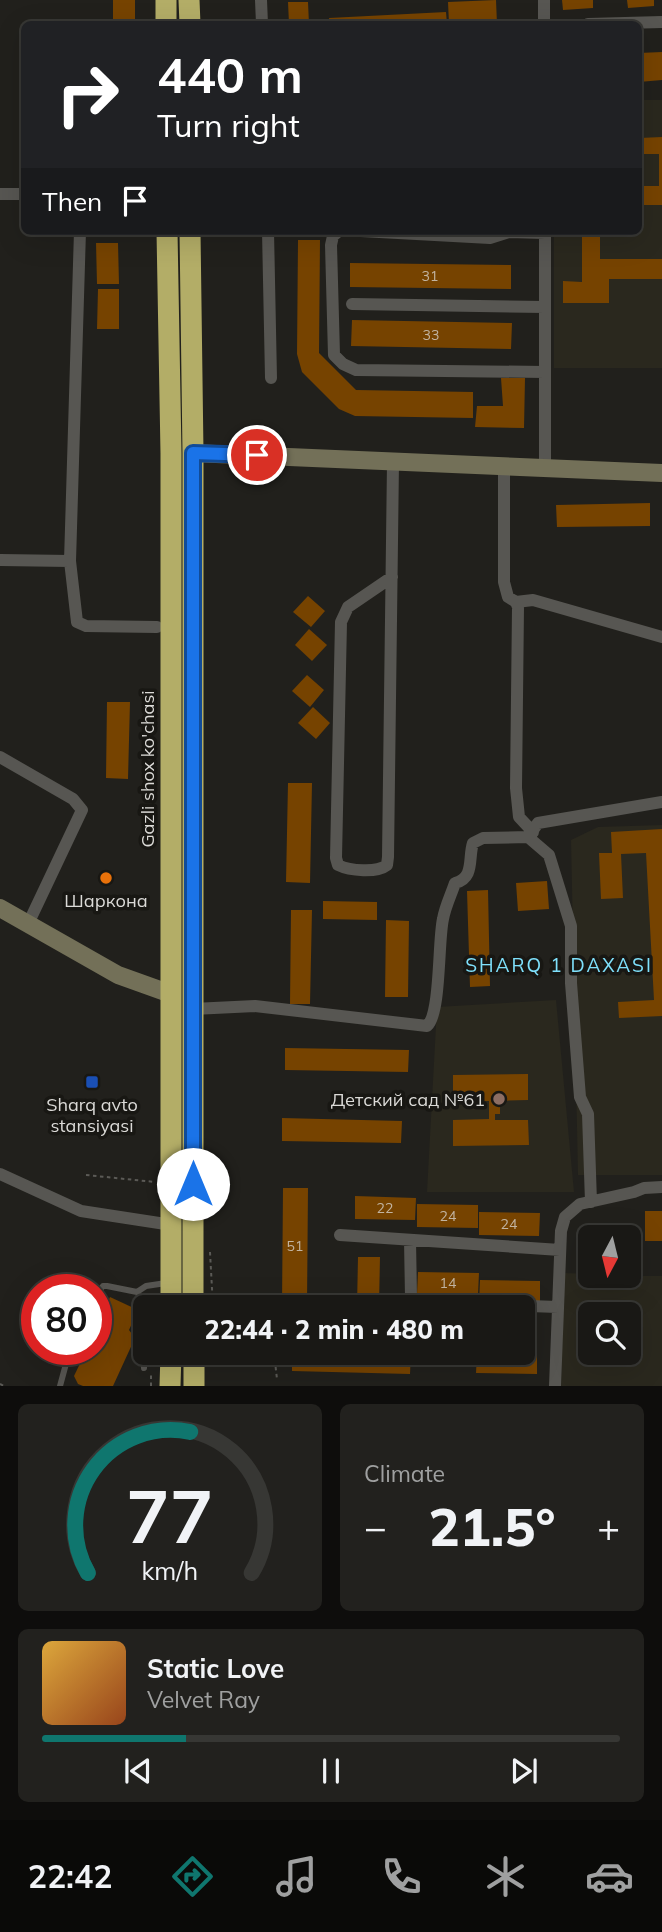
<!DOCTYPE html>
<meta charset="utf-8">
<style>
:root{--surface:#191815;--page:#22211e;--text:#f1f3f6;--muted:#9fa0a0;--line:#373734;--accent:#0f766e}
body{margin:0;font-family:Mulish,sans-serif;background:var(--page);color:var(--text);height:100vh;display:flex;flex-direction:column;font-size:26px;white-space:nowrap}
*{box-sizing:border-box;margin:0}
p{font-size:23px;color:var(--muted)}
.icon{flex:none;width:38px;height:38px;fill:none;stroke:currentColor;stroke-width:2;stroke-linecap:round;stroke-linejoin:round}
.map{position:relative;height:1386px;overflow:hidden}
.details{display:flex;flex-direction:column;gap:18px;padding:18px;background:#0e0d0c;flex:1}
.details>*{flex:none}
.hud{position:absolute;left:21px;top:21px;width:621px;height:214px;border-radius:10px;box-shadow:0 7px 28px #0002,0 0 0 2px var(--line);background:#202124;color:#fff;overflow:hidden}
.needle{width:46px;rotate:187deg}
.buttons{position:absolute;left:578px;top:1225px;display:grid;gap:14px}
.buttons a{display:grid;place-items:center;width:63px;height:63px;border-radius:10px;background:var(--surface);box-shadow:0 7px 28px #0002,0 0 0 2px var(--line);font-size:35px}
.speed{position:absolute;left:21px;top:1274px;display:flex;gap:14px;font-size:35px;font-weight:700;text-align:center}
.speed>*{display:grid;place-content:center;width:91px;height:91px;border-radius:50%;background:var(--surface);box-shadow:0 7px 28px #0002,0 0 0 2px var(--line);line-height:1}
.speed .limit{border:10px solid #d22;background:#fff;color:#111}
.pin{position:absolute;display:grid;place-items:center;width:60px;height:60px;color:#fff;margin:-30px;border:4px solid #fff;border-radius:50%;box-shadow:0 2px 7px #0007}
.me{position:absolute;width:77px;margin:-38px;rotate:0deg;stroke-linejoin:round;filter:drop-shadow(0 0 5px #0008)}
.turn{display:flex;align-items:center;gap:24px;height:147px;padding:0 21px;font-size:32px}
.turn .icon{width:91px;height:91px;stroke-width:2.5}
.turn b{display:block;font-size:49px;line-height:60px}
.then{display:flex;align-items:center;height:66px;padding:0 21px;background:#0003;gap:14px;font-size:26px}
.big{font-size:52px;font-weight:800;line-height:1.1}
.details .tile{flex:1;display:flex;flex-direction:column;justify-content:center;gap:10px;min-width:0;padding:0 24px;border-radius:10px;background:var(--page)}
.details .dial{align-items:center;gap:0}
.dial svg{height:182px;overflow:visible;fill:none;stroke:var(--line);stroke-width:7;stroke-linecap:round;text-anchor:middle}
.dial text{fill:var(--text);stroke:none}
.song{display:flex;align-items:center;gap:21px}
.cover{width:84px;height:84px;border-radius:10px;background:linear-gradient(135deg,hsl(40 70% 55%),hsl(20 70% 35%))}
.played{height:7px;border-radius:4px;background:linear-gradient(90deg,var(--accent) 25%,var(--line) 25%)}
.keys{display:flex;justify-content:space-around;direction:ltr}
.heat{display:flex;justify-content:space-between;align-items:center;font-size:38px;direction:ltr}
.details .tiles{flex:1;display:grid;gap:18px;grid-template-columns:1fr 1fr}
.tile:last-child{grid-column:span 2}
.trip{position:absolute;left:133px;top:1295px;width:402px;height:70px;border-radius:10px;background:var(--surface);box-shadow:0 7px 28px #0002,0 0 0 2px var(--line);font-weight:800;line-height:70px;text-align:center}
.menu{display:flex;height:112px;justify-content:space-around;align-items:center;background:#0a0a08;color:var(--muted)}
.menu .icon{width:49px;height:49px}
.menu .current{color:var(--accent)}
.menu b{font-size:32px;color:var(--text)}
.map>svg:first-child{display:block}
.built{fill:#2a281e;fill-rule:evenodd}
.building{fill:#764300}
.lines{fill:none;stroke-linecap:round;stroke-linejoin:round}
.path{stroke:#5b5a56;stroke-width:2;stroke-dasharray:3.5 3.5;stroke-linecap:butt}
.lane{stroke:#575652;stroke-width:6}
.street{stroke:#575652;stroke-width:12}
.secondary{stroke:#737058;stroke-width:18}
.highway{stroke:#b3ad67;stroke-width:21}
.route-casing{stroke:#114b97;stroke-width:18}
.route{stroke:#1a73e8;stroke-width:12}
.food-dot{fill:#e8710a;stroke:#181713;stroke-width:2.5}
.transit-dot{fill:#1a4fb4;stroke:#181713;stroke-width:2.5}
.education-dot{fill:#8d6e63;stroke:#181713;stroke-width:2.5}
.labels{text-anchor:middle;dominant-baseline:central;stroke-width:7;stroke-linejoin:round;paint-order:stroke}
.number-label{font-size:14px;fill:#c2b4a1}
.street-label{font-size:18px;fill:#dbdad7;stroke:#181713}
.poi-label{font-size:18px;fill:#dbdad7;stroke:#181713}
.neighbourhood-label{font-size:19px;letter-spacing:2px;fill:#7fe1fc;stroke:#181713}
</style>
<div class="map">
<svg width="662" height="1386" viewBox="0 0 662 1386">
<rect width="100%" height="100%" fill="#21201c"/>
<path class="built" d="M639,100H662V368H554V231H639Z
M662,825V1175H578L571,840L598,827Z
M556,1000L574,1192H427L437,1007Z
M564,1273L590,1274V1276H662V1386H561ZM590,1314H628V1353H590Z"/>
<path class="building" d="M113,0H135V23H113Z
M496,0L497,24H449L448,2Z
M562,0H593V8L563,10Z
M627,0H654V6L628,8Z
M288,2H308L309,24H289Z
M446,12L447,24H330L329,18Z
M662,52V80L639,82V53Z
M662,137V205H639V186H659V154H639V138Z
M582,231H600V259H662V279H609V303H563V281L582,282Z
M298,240H320L319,353L356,390L473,392V418L355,416L339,409L302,372L297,354Z
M96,243H118L119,284H97Z
M350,263L511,265V289L350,287Z
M98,289H119V329H97Z
M352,320L512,323L511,349L351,346Z
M501,378H525L524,428L475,427L477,406H503Z
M650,503V526L557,527L556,505Z
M308,596L325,611L311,627L293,612Z
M309,629L327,645L312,661L295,645Z
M307,675L324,690L310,707L292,691Z
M107,702H130L128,779L106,778Z
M313,707L330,723L316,739L298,723Z
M288,783H312L310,883L286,882Z
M662,829V1016L619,1018L618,1002L654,1000L646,853L621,854L623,898L601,899L599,853H612L611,832Z
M547,881L549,909L518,911L516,883Z
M488,890L490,986L470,987L467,891Z
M323,901L377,902V920L323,919Z
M291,910H312L310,1004H290Z
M386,920L409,921L408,997H385Z
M285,1048L409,1050L408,1072L285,1070Z
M528,1074V1100L495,1101V1105H500V1114H495V1120H528L529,1145L453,1146V1120L489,1119V1101H453V1075Z
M282,1118L402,1121L401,1143L282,1141Z
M283,1188H308L307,1305H282Z
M355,1196L416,1198L415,1220L355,1219Z
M417,1204L478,1205V1228L417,1227Z
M645,1211H662V1241H645Z
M479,1212L540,1213L539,1236L479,1235Z
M584,1238H590V1263L583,1262Z
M628,1240L642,1241L640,1265H628Z
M358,1257H380L379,1307H357Z
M418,1272L479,1273L478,1295L417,1294Z
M480,1280L540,1281V1303L479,1302Z
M110,1297L138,1310L129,1330L135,1338L113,1386H83L78,1384L74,1376L87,1349H96V1328Z
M523,1351H537V1374L476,1373L477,1353Z
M292,1353H411L410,1374L292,1371Z
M415,1353H475V1366L415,1365Z"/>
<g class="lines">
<path class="path" d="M86,1175L155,1182
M210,1252L213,1307
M152,1307V1294
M274,1353L277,1379
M0,1384L4,1386
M151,1386V1373"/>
<path class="lane" d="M137,1292L146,1286L166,1283
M96,1295L103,1286H107L137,1292L141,1298L144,1368
M60,1386L70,1349"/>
<path class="street" d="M261,0L262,24
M544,24V0
M588,24L662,22
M0,194H24
M80,231L70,561L77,622L86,626L157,627
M268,231L271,378
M339,231L333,236L331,245L334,355L343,364L356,370L545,372
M361,231L490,238L509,232L545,233
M545,231V469
M352,304L545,307
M504,467V582L508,597L516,602L518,607L516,788L519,817L533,832
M0,560L70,561
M392,577L348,607L341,622L336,858L338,865C350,871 377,873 387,865L388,857L393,462
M516,602L533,600L662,637
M0,757L73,799L82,810L28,924
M528,837L549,855L571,926V983L580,1097L588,1114L591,1202
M193,1009L255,1006L427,1026C441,1014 438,940 443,919C445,907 451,895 455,883C475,878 468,858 473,843L483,838L528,837L538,823L662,802
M0,1174L81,1211L172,1225
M340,1235L560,1250
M410,1240L411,1297L416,1302L558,1307
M555,1386L561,1231L565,1217L580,1204L634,1192L644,1188L662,1187"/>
<path class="secondary" d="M193,453L662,473
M0,908L118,975L171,994"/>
<path class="highway" d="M166,0V24
M189,0L190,24
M167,231L171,453V1307
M190,231L193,453V1307
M194,1353V1386
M170,1386L171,1353"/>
</g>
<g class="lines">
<defs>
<path id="route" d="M193,1184V453L257,455"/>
</defs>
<use href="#route" class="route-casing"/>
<use href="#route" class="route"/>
</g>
<circle class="food-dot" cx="106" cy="878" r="7"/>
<rect class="transit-dot" x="85" y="1075" width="14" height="14" rx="3.5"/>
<circle class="education-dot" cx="499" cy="1099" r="7"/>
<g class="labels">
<g class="number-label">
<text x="430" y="276">31</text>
<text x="431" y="335">33</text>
<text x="385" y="1208">22</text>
<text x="448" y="1216">24</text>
<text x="509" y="1224">24</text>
<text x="295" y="1246">51</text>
<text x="448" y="1283">14</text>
</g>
<g class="street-label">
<text transform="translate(147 769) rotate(-90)">Gazli shox ko'chasi</text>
</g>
<g class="poi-label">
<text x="106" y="900">Шаркона</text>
<text x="485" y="1099" text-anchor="end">Детский сад №61</text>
<text x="92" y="1104">Sharq avto<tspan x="92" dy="21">stansiyasi</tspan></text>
</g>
<g class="neighbourhood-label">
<text x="559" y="965">SHARQ 1 DAXASI</text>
</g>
</g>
</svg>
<div class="buttons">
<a><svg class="needle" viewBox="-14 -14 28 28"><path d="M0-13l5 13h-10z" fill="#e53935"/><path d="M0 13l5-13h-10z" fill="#9fa0a0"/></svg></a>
<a><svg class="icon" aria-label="search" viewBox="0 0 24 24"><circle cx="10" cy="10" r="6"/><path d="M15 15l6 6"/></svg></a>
</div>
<div class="speed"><div class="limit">80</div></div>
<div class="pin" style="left:257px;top:455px;background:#d93025"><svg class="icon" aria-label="arrive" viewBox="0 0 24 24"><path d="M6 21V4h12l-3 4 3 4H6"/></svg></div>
<svg class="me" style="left:193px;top:1184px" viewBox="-20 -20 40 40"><circle r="19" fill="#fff"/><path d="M0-13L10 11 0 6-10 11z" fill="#1a73e8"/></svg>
<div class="trip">22:44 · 2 min · 480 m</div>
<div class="hud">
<div class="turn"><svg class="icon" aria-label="right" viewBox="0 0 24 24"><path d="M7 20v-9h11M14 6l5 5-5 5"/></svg><div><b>440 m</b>Turn right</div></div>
<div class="then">Then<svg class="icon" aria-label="arrive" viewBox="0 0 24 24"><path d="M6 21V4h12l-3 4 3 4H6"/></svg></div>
</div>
</div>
<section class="details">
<div class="tiles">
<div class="tile dial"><svg viewBox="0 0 100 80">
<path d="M14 69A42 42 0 1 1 86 69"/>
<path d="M14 69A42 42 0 0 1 59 7" stroke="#0f766e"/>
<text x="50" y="56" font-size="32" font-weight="700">77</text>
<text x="50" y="72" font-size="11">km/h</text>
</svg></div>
<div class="tile"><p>Climate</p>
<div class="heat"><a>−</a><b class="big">21.5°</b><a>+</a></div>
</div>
<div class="tile">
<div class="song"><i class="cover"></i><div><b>Static Love</b><p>Velvet Ray</p></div></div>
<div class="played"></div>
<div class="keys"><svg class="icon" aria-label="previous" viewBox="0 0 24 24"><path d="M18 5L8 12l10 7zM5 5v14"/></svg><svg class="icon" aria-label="pause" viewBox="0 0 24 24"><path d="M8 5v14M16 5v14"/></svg><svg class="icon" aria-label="next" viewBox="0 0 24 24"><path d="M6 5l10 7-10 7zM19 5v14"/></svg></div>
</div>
</div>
</section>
<nav class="menu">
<b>22:42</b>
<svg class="icon current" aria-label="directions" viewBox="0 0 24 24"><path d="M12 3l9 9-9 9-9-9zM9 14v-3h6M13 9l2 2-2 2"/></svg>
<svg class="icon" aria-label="music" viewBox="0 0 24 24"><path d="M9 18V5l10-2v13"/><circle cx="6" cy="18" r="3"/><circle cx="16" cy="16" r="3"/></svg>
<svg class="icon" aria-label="phone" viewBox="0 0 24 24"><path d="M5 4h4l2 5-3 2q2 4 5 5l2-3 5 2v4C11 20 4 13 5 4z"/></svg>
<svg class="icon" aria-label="climate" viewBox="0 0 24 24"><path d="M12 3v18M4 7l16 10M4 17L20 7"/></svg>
<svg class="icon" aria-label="car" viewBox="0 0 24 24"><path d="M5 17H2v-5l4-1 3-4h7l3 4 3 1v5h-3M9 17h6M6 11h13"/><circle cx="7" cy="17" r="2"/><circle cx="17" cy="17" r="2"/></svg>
</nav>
